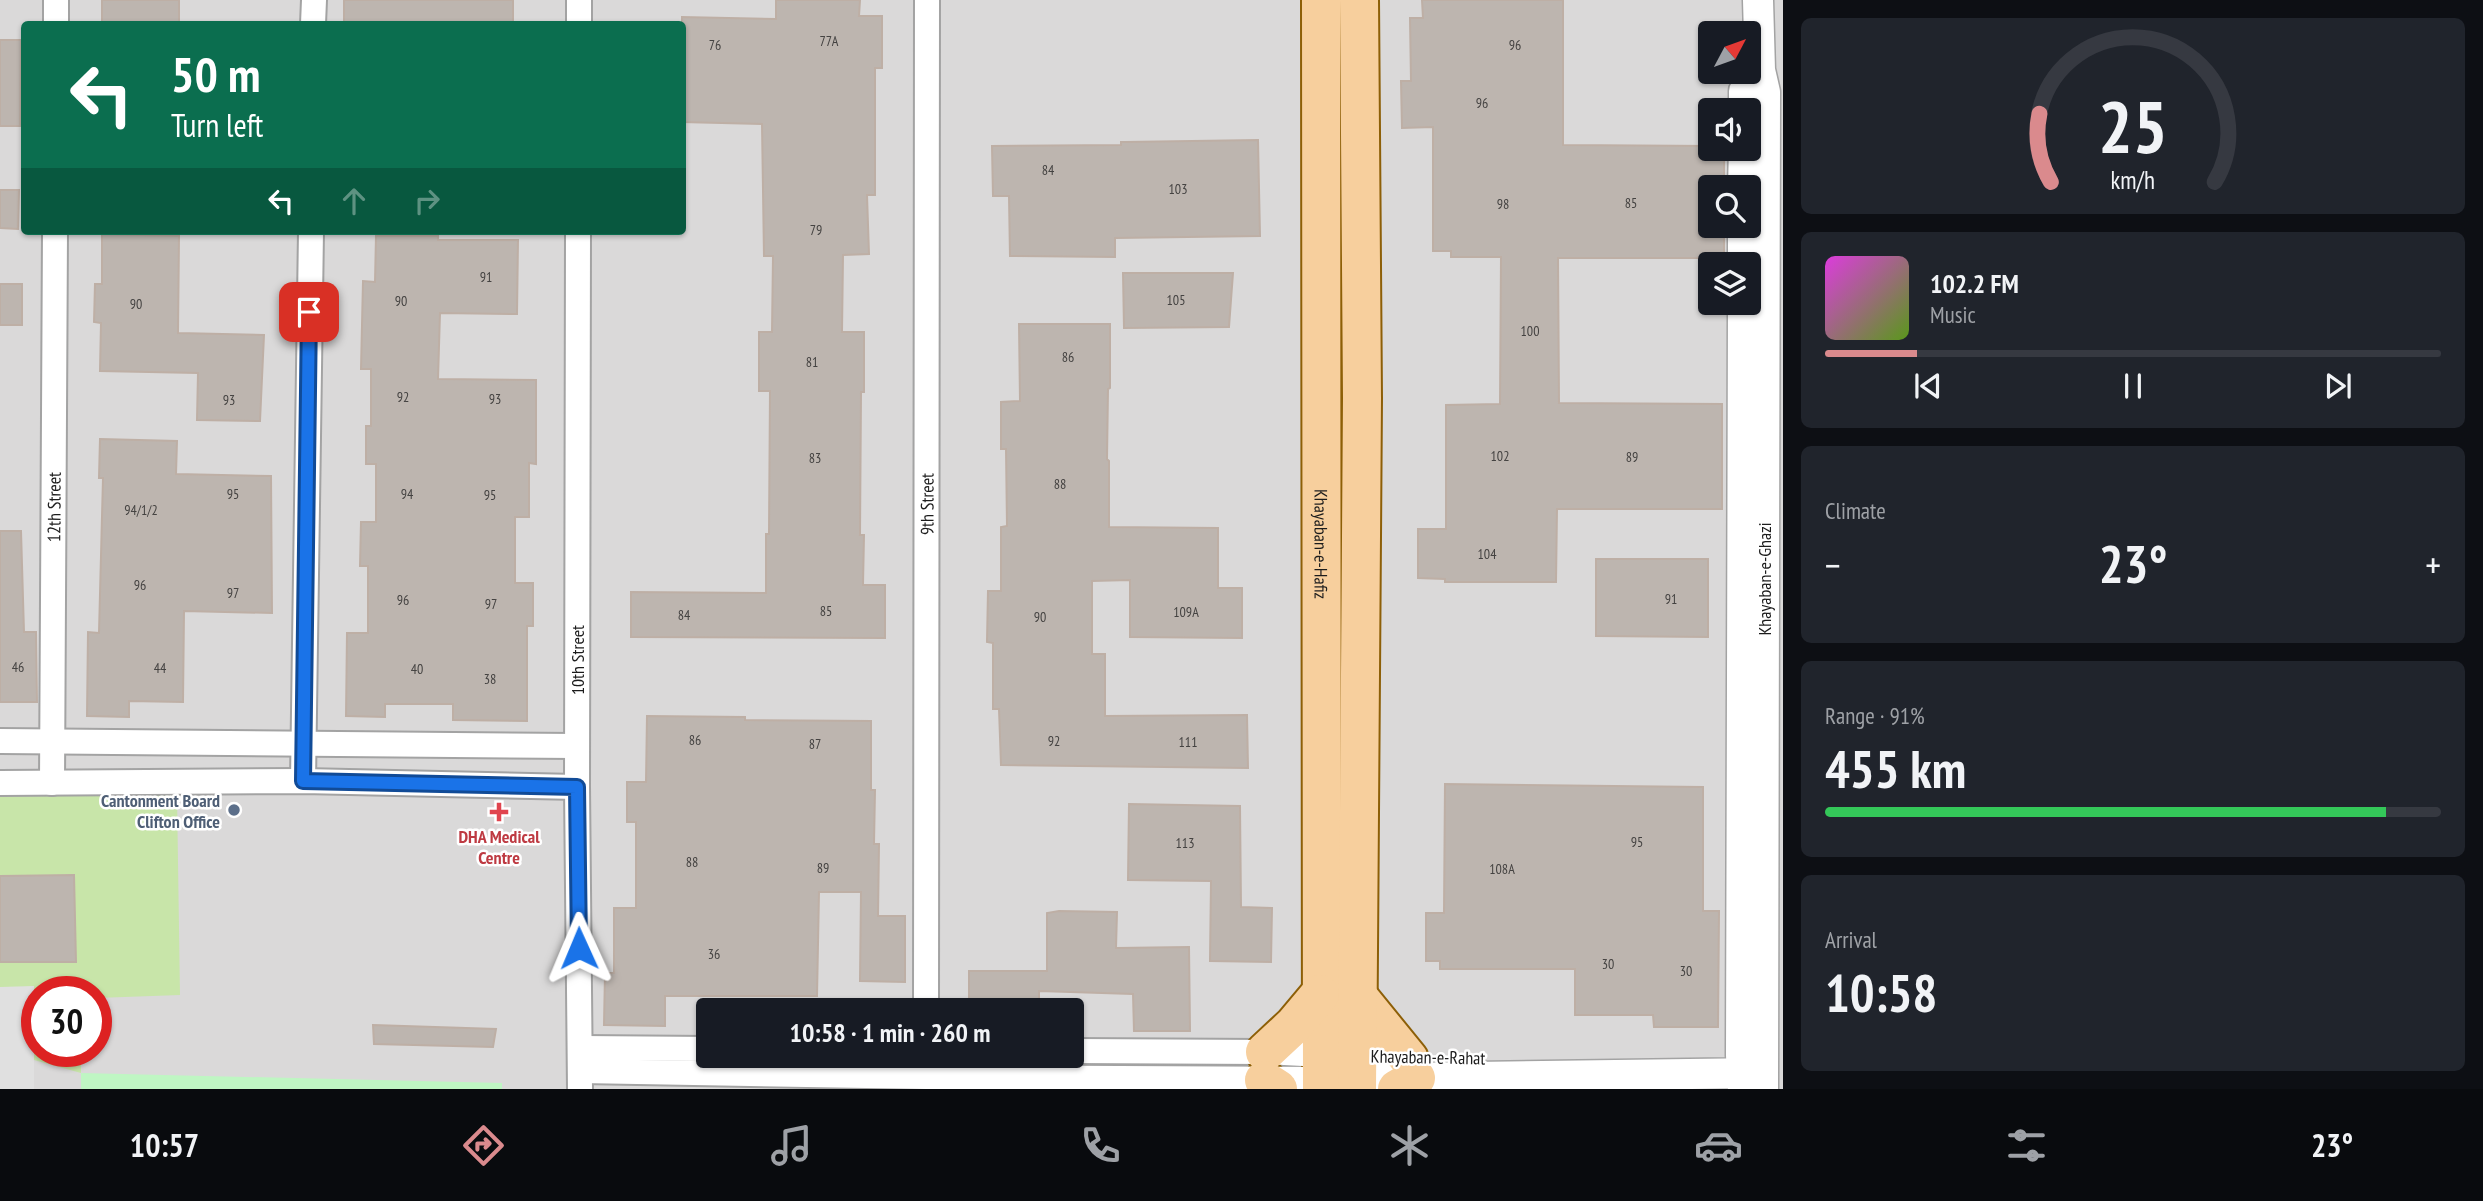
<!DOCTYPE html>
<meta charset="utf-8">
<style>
:root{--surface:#171b24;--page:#20242c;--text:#f1f3f6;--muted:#9ea1a6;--line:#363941;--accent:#da8a8d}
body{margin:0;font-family:"PT Sans Narrow",sans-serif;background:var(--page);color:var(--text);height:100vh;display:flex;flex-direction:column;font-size:26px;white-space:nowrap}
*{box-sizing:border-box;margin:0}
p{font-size:23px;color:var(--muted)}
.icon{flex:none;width:38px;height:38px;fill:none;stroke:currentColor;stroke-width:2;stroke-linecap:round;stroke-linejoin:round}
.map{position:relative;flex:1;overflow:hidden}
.sheet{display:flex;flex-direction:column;gap:18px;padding:18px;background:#0d0f14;width:700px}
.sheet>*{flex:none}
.hud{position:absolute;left:21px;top:21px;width:665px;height:214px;border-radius:7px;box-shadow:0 2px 5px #0004;background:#0b6e4f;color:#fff;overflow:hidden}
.needle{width:46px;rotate:49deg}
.buttons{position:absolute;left:1698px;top:21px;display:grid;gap:14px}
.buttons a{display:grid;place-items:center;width:63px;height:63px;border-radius:7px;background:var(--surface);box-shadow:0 2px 5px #0004;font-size:35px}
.speed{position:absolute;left:21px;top:976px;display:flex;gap:14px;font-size:35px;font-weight:700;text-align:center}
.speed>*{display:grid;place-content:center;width:91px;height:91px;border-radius:50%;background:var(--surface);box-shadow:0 2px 5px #0004;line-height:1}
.speed .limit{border:10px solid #d22;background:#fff;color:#111}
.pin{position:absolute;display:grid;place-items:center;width:60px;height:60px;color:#fff;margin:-30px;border-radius:14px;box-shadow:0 4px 10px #0006}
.me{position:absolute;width:77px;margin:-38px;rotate:359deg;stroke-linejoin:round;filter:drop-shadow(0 0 5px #0008)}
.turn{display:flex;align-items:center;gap:24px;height:147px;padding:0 35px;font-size:32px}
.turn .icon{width:91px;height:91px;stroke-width:2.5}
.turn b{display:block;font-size:49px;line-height:60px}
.lanes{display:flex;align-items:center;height:66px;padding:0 35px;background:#0003;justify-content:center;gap:35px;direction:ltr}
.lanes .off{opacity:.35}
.big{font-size:52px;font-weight:700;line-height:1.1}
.sheet .card{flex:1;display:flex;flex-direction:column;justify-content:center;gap:10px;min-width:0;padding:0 24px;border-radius:10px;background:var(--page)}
.sheet .dial{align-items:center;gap:0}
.dial svg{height:182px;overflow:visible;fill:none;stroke:var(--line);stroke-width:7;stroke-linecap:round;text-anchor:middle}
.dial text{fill:var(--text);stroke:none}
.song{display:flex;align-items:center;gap:21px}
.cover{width:84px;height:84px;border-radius:10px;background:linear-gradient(135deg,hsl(300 70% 55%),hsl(90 70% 35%))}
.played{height:7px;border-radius:4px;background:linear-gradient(90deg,var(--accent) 15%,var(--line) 15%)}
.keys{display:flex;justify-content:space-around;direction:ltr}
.heat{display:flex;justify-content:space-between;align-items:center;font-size:38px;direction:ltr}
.charge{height:10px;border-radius:5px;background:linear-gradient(90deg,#34c759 91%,var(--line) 0)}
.trip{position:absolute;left:696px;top:998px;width:388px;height:70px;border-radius:7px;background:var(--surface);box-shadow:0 2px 5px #0004;font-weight:700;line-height:70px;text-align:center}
.tabs{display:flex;height:112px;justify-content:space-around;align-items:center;background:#090b0e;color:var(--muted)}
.tabs .icon{width:49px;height:49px}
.tabs .current{color:var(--accent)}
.tabs b{font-size:32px;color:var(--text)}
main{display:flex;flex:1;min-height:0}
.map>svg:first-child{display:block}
.residential{fill:#dad9d9;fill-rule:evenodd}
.grass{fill:#c8e5a9}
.park{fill:#bff6c3}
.parking{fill:#e0e0e0}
.building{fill:#bdb5af;stroke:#beafa5;stroke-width:2}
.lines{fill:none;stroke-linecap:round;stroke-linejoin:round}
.minor-casing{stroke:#a3a3a3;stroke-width:28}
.tertiary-casing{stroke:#a3a3a3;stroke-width:33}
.primary-casing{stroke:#8d5f07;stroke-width:42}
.minor{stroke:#fff;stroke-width:24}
.tertiary{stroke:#fff;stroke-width:30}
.primary{stroke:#f7cf9d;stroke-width:38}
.route-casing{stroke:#114b97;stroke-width:18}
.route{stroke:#1a73e8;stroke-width:12}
.service-dot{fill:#5c6f8a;stroke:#fff;stroke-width:2.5}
.health-dot{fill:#e0444e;stroke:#fff;stroke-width:2.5}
.labels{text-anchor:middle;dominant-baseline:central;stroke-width:5;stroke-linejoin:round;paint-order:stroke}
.number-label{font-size:14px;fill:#444241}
.street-label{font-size:18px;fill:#1c1c1c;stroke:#fff}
.service-label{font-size:18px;font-weight:bold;fill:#4e5e75;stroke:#fff;text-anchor:end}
.health-label{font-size:18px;font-weight:bold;fill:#be3a42;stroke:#fff}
</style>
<main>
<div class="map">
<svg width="1783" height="1089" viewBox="0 0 1783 1089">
<rect width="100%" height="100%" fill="#ede9e2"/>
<path class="residential" d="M0,0H1783V1089H0ZM24,24H682V231H24ZM1710,33H1748V72H1710ZM1710,110H1748V149H1710ZM1710,187H1748V226H1710ZM1710,264H1748V303H1710ZM37,992H96V1052H37ZM709,1010H1073V1055H709Z"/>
<path class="grass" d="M0,792L177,795L180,995L96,998V992H37V1052H81V1073L34,1060V987H0Z"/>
<path class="park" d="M81,1073L502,1083V1089H81Z"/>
<path class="parking" d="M34,986V1089H0V987Z"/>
<path class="building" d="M102,0H179V24H102Z
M344,0H513V24H344Z
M776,0H860L859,16H882V68H875V195H867L869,254L843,255L842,332H864V392H861L860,535H864L863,585H885V638L631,637V592L766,593V534H769L770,391H759V332H772L773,256H764L762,124L682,122V17L776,19Z
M1422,0H1563V145L1710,146V149H1724V187H1710V226H1724V258H1558L1559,403L1722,404V509H1557L1556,582H1445V579L1418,578V529H1446V405L1500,404L1501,257H1451V251H1433V127L1402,128L1401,81H1411L1410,18H1423Z
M0,40H21L20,126H0Z
M1258,140L1260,236L1115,238V257L1010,256L1009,196H993L992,146L1121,145V142H1125Z
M0,190H19L18,229L0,228Z
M102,234L179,236L178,333L264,335L260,421L197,420L198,373L100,371L101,323L94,322L95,284H102Z
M376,236H438V240H518L517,314L440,313L438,379L536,380V464L529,463V517H515V583H533V626H527V721L453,720V704H385V717L346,716L347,633H368V566H360L361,522H376V464H366V426H371V369H361L363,281L375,282Z
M1123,273H1233L1229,327L1124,328Z
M0,284H22V325H0Z
M1019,324H1110V388L1108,389L1107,459L1109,461V527L1218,528V588H1242V638L1130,637V580L1092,581V654H1105V716L1247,715L1248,768L1001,765L999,709H993V643L987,642L988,591H1001V527L1007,526L1006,449H1001V402L1020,401Z
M100,439L177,441L176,474L271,476L272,613L184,611L183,702L129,701V717L87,716L88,632L99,633L103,478H99Z
M0,531H21L24,632H36L37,702H0Z
M1596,559H1708V637L1596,636Z
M647,716L745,717V720L871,721V790H875L874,844H879L878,916H905V982L860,981L861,892H819L817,996H665V1026L604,1025L605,973H614V908H636V822H627V782H646Z
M1445,784L1703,787V911H1719L1718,1027H1654L1653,1015H1575V969H1440V961H1426V913H1444Z
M1129,804L1240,806L1241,907L1272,908L1271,962L1210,961L1211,881L1128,880Z
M74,875L76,962H0V876Z
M1059,911L1117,912L1116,948L1189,947L1190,1031H1134L1133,994L1039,991V1010H969V971H1047V913Z
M373,1025L496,1029L493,1047L374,1044Z"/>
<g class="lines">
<defs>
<g id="minor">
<path d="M56,24V0"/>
<path d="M313,24L314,0"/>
<path d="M579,24V0"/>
<path d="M578,231L577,787L580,1089"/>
<path d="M0,741L577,746"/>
<path d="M303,781L311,231"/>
<path d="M0,783L303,781L577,787"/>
<path id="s1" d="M52,783L55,231"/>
<path id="s2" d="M926,1010L927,0"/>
<path d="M581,1048L709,1049"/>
<path d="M1073,1051L1265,1052L1322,1055"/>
<path d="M581,1071L926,1077L1322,1079"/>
</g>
<path id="tertiary" d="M1758,0L1760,70L1765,92L1763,1089
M1744,110V91L1760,70
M1743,187L1744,149
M1743,264V226
M1335,1079L1762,1073
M1743,1089L1741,1055L1743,303"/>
<g id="primary">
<path id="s3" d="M1321,0L1322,1089"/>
<path d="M1357,995L1409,1059"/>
<path d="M1265,1052L1294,1025L1320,994"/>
<path d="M1264,1080L1278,1089"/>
<path d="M1357,1089L1362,398L1359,0"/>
<path d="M1397,1089L1416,1078"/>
</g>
</defs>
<use href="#minor" class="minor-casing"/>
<use href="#tertiary" class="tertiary-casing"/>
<use href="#primary" class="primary-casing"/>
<use href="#minor" class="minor"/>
<use href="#tertiary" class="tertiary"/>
<use href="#primary" class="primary"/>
</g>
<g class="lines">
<defs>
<path id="route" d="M309,312L303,781L577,787L579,948"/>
</defs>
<use href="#route" class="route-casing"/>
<use href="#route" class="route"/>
</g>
<circle class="service-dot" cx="234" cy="810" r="7"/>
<path class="health-dot" d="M495.5 801.5h7v7h7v7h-7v7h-7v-7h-7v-7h7z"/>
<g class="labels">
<g class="number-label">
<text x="829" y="41">77A</text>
<text x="715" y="45">76</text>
<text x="1515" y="45">96</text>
<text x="1482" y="103">96</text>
<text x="1048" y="170">84</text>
<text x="1178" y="189">103</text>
<text x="1631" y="203">85</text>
<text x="1503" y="204">98</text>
<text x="816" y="230">79</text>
<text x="486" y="277">91</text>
<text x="1176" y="300">105</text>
<text x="401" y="301">90</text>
<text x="136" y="304">90</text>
<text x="1530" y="331">100</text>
<text x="1068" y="357">86</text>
<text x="812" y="362">81</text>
<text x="403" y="397">92</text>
<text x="495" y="399">93</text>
<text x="229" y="400">93</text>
<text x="1500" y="456">102</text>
<text x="1632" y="457">89</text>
<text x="815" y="458">83</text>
<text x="1060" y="484">88</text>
<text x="233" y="494">95</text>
<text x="407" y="494">94</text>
<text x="490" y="495">95</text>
<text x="141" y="510">94/1/2</text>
<text x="1487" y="554">104</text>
<text x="140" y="585">96</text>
<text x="233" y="593">97</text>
<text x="1671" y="599">91</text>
<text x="403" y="600">96</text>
<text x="491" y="604">97</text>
<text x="826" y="611">85</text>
<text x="1186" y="612">109A</text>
<text x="684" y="615">84</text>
<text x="1040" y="617">90</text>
<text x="18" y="667">46</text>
<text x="160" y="668">44</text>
<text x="417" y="669">40</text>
<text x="490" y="679">38</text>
<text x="695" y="740">86</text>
<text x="1054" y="741">92</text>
<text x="1188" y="742">111</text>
<text x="815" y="744">87</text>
<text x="1637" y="842">95</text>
<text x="1185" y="843">113</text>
<text x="692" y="862">88</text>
<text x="823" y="868">89</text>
<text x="1502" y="869">108A</text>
<text x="714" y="954">36</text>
<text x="1608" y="964">30</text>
<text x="1686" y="971">30</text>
</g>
<g class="street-label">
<text stroke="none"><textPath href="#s2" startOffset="506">9th Street</textPath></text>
<text stroke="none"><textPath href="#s1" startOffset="276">12th Street</textPath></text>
<text stroke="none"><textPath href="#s3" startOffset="544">Khayaban-e-Hafiz</textPath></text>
<text transform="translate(1764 579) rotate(-90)">Khayaban-e-Ghazi</text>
<text transform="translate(577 660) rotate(-90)">10th Street</text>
<text transform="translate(1428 1057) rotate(1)">Khayaban-e-Rahat</text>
</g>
<g class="service-label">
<text x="220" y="800">Cantonment Board<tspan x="220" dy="21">Clifton Office</tspan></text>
</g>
<g class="health-label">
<text x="499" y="836">DHA Medical<tspan x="499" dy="21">Centre</tspan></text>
</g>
</g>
</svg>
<div class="buttons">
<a><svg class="needle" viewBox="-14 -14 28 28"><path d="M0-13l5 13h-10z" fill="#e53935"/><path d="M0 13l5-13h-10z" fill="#9ea1a6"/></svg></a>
<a><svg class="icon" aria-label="sound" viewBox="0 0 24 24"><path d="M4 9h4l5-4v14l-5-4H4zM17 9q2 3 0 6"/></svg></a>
<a><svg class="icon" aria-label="search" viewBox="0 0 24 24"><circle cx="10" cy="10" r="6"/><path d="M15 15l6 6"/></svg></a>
<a><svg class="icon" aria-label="layers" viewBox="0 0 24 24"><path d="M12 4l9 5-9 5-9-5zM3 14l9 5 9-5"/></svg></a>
</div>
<div class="speed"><div class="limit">30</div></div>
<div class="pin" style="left:309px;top:312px;background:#d93025"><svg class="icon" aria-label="arrive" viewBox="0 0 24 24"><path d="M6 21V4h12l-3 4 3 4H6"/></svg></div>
<svg class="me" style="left:579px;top:948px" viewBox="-20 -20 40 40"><path d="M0-17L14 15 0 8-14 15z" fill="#1a73e8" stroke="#fff" stroke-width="4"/></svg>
<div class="trip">10:58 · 1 min · 260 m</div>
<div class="hud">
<div class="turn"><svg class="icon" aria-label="left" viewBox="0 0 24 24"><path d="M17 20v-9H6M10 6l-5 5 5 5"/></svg><div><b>50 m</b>Turn left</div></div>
<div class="lanes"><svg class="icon" aria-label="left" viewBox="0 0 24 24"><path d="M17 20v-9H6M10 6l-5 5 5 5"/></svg><svg class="icon off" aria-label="ahead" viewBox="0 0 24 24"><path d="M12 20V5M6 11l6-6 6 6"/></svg><svg class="icon off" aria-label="right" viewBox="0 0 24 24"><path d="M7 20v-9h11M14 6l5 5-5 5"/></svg></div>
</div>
</div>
<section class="sheet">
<div class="card dial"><svg viewBox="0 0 100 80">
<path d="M14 69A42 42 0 1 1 86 69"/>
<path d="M14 69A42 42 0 0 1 9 39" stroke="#da8a8d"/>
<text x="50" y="56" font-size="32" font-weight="700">25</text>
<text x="50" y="72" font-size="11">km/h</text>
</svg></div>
<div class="card">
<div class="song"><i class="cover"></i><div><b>102.2 FM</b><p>Music</p></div></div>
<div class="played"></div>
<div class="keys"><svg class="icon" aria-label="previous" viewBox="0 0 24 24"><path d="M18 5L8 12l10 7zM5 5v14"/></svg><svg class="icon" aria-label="pause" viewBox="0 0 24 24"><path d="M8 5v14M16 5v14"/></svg><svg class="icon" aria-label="next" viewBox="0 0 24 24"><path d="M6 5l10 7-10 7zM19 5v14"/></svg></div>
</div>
<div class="card"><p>Climate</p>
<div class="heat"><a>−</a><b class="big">23°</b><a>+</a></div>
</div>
<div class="card"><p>Range · 91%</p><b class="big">455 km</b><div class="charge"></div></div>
<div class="card"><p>Arrival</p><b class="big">10:58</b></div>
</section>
</main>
<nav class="tabs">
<b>10:57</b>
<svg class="icon current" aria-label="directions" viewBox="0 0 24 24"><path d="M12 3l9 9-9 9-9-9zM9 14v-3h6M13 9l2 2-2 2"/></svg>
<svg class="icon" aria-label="music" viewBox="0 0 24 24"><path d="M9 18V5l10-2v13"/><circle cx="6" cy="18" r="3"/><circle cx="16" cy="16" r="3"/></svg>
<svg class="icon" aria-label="phone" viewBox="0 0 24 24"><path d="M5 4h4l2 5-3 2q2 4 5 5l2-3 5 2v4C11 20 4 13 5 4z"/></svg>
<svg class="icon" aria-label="climate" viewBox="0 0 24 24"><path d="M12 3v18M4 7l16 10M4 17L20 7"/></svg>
<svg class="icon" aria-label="car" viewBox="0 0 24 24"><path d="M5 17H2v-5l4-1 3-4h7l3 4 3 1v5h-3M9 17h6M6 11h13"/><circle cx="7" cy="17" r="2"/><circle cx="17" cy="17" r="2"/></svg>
<svg class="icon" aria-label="filters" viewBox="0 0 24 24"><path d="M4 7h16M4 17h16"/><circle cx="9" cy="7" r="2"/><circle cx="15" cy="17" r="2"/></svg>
<b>23°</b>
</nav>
